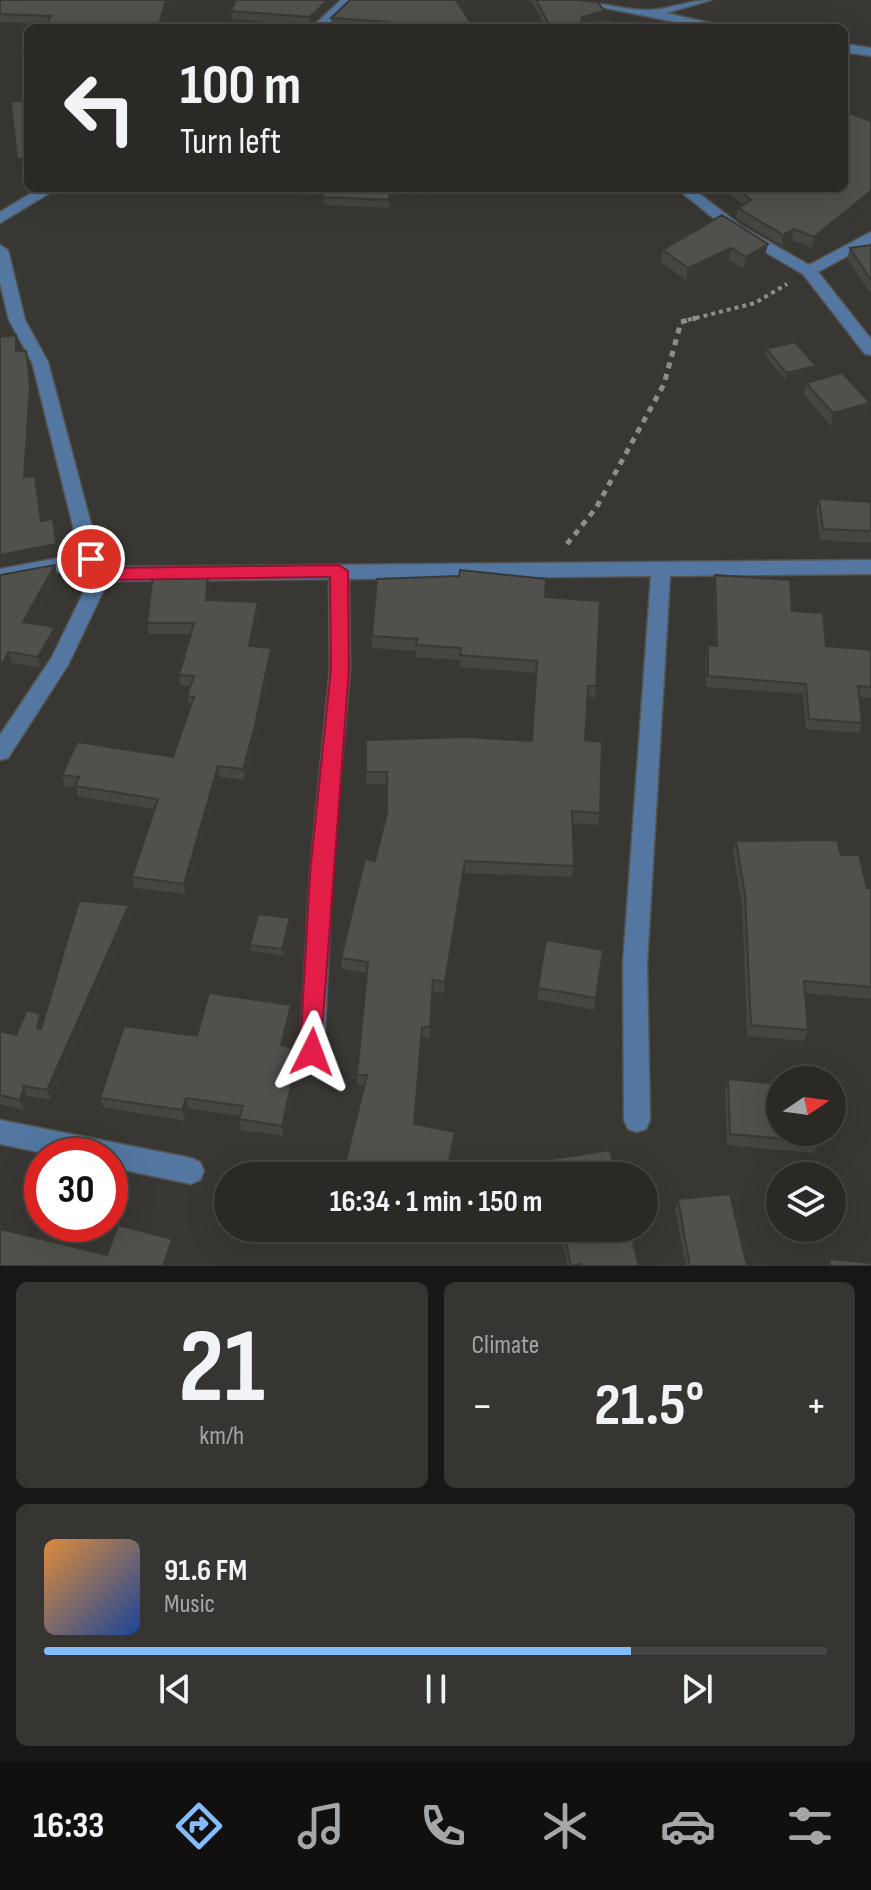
<!DOCTYPE html>
<meta charset="utf-8">
<style>
:root{--surface:#2a2926;--page:#363532;--text:#f1f3f6;--muted:#a5a6a7;--line:#464543;--accent:#84bcfb}
body{margin:0;font-family:"Sofia Sans Condensed",sans-serif;background:var(--page);color:var(--text);height:100vh;display:flex;flex-direction:column;font-size:30px;white-space:nowrap}
*{box-sizing:border-box;margin:0}
p{font-size:26px;color:var(--muted)}
.icon{flex:none;width:44px;height:44px;fill:none;stroke:currentColor;stroke-width:2;stroke-linecap:round;stroke-linejoin:round}
.map{position:relative;height:1266px;overflow:hidden}
.side{display:flex;flex-direction:column;gap:16px;padding:16px;background:#171715;flex:1}
.side>*{flex:none}
.guide{position:absolute;left:24px;top:24px;width:824px;height:168px;border-radius:12px;box-shadow:0 8px 32px #0002,0 0 0 2px var(--line);background:#2a2926;color:var(--text);overflow:hidden}
.needle{width:52px;rotate:77deg}
.tools{position:absolute;left:766px;top:1066px;display:grid;gap:16px}
.tools a{display:grid;place-items:center;width:80px;height:80px;border-radius:50%;background:var(--surface);box-shadow:0 8px 32px #0002,0 0 0 2px var(--line);font-size:40px}
.speed{position:absolute;left:24px;top:1138px;display:flex;gap:16px;font-size:40px;font-weight:700;text-align:center}
.speed>*{display:grid;place-content:center;width:104px;height:104px;border-radius:50%;background:var(--surface);box-shadow:0 8px 32px #0002,0 0 0 2px var(--line);line-height:1}
.speed .limit{border:12px solid #d22;background:#fff;color:#111}
.pin{position:absolute;display:grid;place-items:center;width:68px;height:68px;color:#fff;margin:-34px;border:4px solid #fff;border-radius:50%;box-shadow:0 2px 8px #0007}
.me{position:absolute;width:88px;margin:-44px;rotate:3deg;stroke-linejoin:round;filter:drop-shadow(0 0 6px #0008)}
.turn{display:flex;align-items:center;gap:28px;height:168px;padding:0 24px;font-size:36px}
.turn .icon{width:104px;height:104px;stroke-width:2.5}
.turn b{display:block;font-size:56px;line-height:68px}
.big{font-size:60px;font-weight:700;line-height:1.1}
.side .card{flex:1;display:flex;flex-direction:column;justify-content:center;gap:12px;min-width:0;padding:0 28px;border-radius:12px;background:var(--page)}
.side .dial{align-items:center;gap:0}
.dial b{font-size:104px;line-height:1}
.song{display:flex;align-items:center;gap:24px}
.cover{width:96px;height:96px;border-radius:12px;background:linear-gradient(135deg,hsl(30 70% 55%),hsl(220 70% 35%))}
.played{height:8px;border-radius:4px;background:linear-gradient(90deg,var(--accent) 75%,var(--line) 75%)}
.keys{display:flex;justify-content:space-around;direction:ltr}
.heat{display:flex;justify-content:space-between;align-items:center;font-size:44px;direction:ltr}
.side .tiles{flex:1;display:grid;gap:16px;grid-template-columns:1fr 1fr}
.card:last-child{grid-column:span 2}
.trip{position:absolute;left:214px;top:1162px;width:444px;height:80px;border-radius:40px;background:var(--surface);box-shadow:0 8px 32px #0002,0 0 0 2px var(--line);font-weight:700;line-height:80px;text-align:center}
.menu{display:flex;height:128px;justify-content:space-around;align-items:center;background:#11100f;color:var(--muted)}
.menu .icon{width:56px;height:56px}
.menu .active{color:var(--accent)}
.menu b{font-size:36px;color:var(--text)}
.map>svg:first-child{display:block}
.lines{fill:none;stroke-linecap:round;stroke-linejoin:round}
.minor-casing{stroke:#545450;stroke-width:3}
.path-far1{stroke:#8e8d8a;stroke-width:4;stroke-dasharray:4 4;stroke-linecap:butt}
.path{stroke:#8e8d8a;stroke-width:5;stroke-dasharray:6 6;stroke-linecap:butt}
.minor{fill:#5377a1;fill-rule:evenodd}
.wall{fill:#454541}
.shaded-wall{fill:#383835}
.building{fill:#50504c;stroke:#383835;stroke-width:2}
.route{fill:#e11d48;stroke:#92132f;stroke-width:2}
</style>
<div class="map">
<svg width="871" height="1266" viewBox="0 0 871 1266">
<rect width="100%" height="100%" fill="#383733"/>
<g class="lines">
<defs>
<path id="minor" d="M341,0H355L325,28H311Z
M566,0C594,0 625,11 649,10C667,10 689,0 711,0L666,13L732,28H705Z
M844,44L871,48V56L844,52Z
M40,188H58L0,223V212Z
M676,188H692L741,226L809,265L871,232V243L818,272L871,339V355L865,354L803,274L731,232Z
M0,245L8,250L25,320L48,362L100,558L107,567L871,560V574L670,576L647,963L650,1120L646,1129L637,1132L628,1129L624,1120L623,963L651,576L349,579L350,669L332,873L324,1052L321,1060L312,1063L303,1060L300,1052L310,873L330,669L329,579L108,581L68,665L8,758L0,760V735L52,657L92,575L86,567L0,583V569L80,554L32,362L9,320L0,283Z
M0,1120L191,1158L200,1162L204,1171L200,1180L191,1184L110,1167V1156H57L0,1144Z"/>
</defs>
<use href="#minor" class="minor-casing"/>
<path class="path-far1" d="M688,320L755,303L787,284"/>
<path class="path" d="M567,544L596,508L664,384L681,322L696,318"/>
<use href="#minor" class="minor"/>
</g>
<path class="wall" d="M0,0H170L161,28H46L47,24L0,22Z
M337,0L310,25L232,19L231,11Z
M531,0H577L603,19L596,21L615,28H546Z
M331,18L474,28H357L331,26Z
M871,121V200L812,248L792,240L782,246L736,218L738,208L743,205L724,188H844Z
M227,188H477V189L391,199L389,208L324,205V195L227,192Z
M722,215L765,256L744,269L729,260L686,280L661,262L663,250Z
M871,245V291H869L847,259L850,248Z
M766,349L815,372L785,380L765,355Z
M806,383L870,403L867,416L831,426L804,395Z
M819,499L871,502V543L820,540L816,511Z
M55,565L57,575L31,623L55,627L58,638L41,668L12,663L0,684V575Z
M715,575L792,611L826,646L871,650V698L859,697L862,723L859,733L806,729L803,694L706,687V655L708,645H715L714,585Z
M209,583L208,600L258,602L259,614L253,646L273,659L255,741L245,780L220,777L186,894L135,888L132,877L154,809L78,797L76,787L65,786L62,775L173,757L190,707L187,696L190,686H181L179,675L191,634H149L147,623Z
M545,597L596,686L595,698L588,697L585,740L600,813L598,825L572,823L574,866L572,877L465,873L444,993L433,991L430,1038L422,1037L415,1124L455,1142L448,1176L364,1086L358,1085L357,1075L367,973L342,969L341,958L375,861L387,813V784H366V772L532,741L537,673L460,667V660L416,657V651L372,648V636Z
M736,841L841,855L867,888H871V999L805,993L808,1030L804,1041L747,1036L742,906L733,853Z
M129,905L132,916L51,1100L27,1096L24,1110L0,1104V1031L16,1035L43,1023Z
M290,918V924L283,955L251,951L250,945Z
M603,950L594,1010L537,999L538,988Z
M291,1005L292,1016L285,1046L299,1050L300,1061L283,1136L241,1130L239,1119L240,1116L188,1108L185,1121L104,1108L100,1098L197,1036Z
M728,1079L818,1142L814,1153L727,1145L725,1090Z
M533,1162L616,1176H533Z
M678,1199L747,1266H686L675,1209Z
M559,1228H629L639,1266H568Z"/>
<path class="shaded-wall" d="M166,0H170L161,28H158Z
M328,0H337L310,25V17Z
M604,11L603,19L581,25L582,17Z
M28,157V166L19,168L17,160Z
M413,188H477V189L391,199L389,208L390,191Z
M871,191V200L812,248L814,237Z
M794,229L792,240L782,246L783,235Z
M768,244L765,256L744,269L746,257Z
M731,248L729,260L686,280L688,268Z
M26,351L33,396L27,488L24,477Z
M816,366L815,372L785,380L786,373Z
M870,403L867,416L831,426L833,413Z
M35,476L38,486L43,531L41,521Z
M53,519L56,529L58,555L0,566V555Z
M55,565L57,575L26,632L23,622Z
M208,572L209,583L207,611L206,600Z
M258,602L259,614L251,657L249,646Z
M55,627L58,638L41,668L38,657Z
M271,648L273,659L255,741L245,780L243,769Z
M9,652L12,663L0,684V667Z
M218,766L220,777L186,894L184,884Z
M465,861V873L444,993L445,982Z
M129,905L132,916L51,1100L47,1090Z
M290,918V924L283,955L282,949Z
M291,1005L292,1016L283,1056L281,1045Z
M40,1014L44,1024L40,1038L37,1028Z
M422,1027V1037L414,1135V1124Z
M299,1050L300,1061L283,1136L282,1126Z
M24,1086L27,1096L24,1110L20,1100Z
M186,1098L188,1108L185,1121L182,1110Z
M455,1132V1142L448,1176H446Z
M172,1239L175,1248L169,1266H163Z"/>
<path class="building" d="M0,0H166L158,28H63L45,27L51,16L0,14Z
M236,0H328L310,17L231,11Z
M350,0H456L474,28H389V22L331,18Z
M536,0H577L598,2L604,11L582,17L581,22L610,20L615,28H551Z
M28,100V157L17,160L11,102Z
M844,111L871,121V191L814,237L794,229L783,235L738,208L751,200L737,188H844Z
M325,188H413L390,191L389,200L323,197Z
M722,215L768,244L746,257L731,248L688,268L663,250Z
M871,245V280L850,248Z
M16,335V351H26L30,385L24,477L35,476L41,521L53,519L56,544L0,555V337Z
M795,342L816,366L786,373L766,349Z
M842,373L870,403L833,413L806,383Z
M819,499L871,502V531L823,529Z
M55,565L23,622L55,627L38,657L9,652L0,667V575Z
M460,570L546,579L545,597L600,601L596,686H588L585,740L602,742L600,813L572,811L574,866L465,861L445,982L433,980L430,1027H422L414,1124L455,1132L446,1176H342L367,1075H357L368,962L341,958L365,859L375,861L387,813V772H366V740L467,737L532,741L537,661L460,655L461,648L416,645L417,639L372,636L377,579L459,576Z
M208,572L206,600L258,602L249,646L271,648L254,730L243,769L218,766L184,884L132,877L158,799L75,786L79,777L62,775L77,742L173,757L194,697L187,696L194,676L179,675L194,623H147L153,574Z
M715,575L790,580L792,611L823,613L826,646L871,650V687L858,686L862,723L809,719L806,684L708,676V645L717,646Z
M837,840L841,855H859L867,888H871V987L804,981L808,1030L751,1025L745,894L736,841Z
M79,901L129,905L47,1090L24,1086L20,1100L0,1095V1031L16,1035L27,1010L40,1014L37,1028L41,1029Z
M258,914L290,918L282,949L250,945Z
M546,940L603,950L596,998L538,988Z
M209,993L291,1005L281,1045L299,1050L282,1126L239,1119L243,1106L186,1098L182,1110L100,1098L124,1026L197,1036Z
M728,1079L780,1084V1132H817L818,1142L730,1134Z
M610,1150L616,1176H536L533,1162Z
M730,1194L747,1266H690L678,1199Z
M118,1225L172,1239L163,1266H0V1229L107,1255Z
M563,1228H629L639,1266H581V1264L571,1266Z
M830,1259L871,1263V1266H830Z"/>
<path class="route" d="M91,553L107,568L339,565L348,571L349,669L320,1059L312,1062L304,1059L300,1052L310,873L331,669L330,577L102,580L96,578L82,559Z"/>
</svg>
<div class="tools">
<a><svg class="needle" viewBox="-14 -14 28 28"><path d="M0-13l5 13h-10z" fill="#e53935"/><path d="M0 13l5-13h-10z" fill="#a5a6a7"/></svg></a>
<a><svg class="icon" aria-label="layers" viewBox="0 0 24 24"><path d="M12 4l9 5-9 5-9-5zM3 14l9 5 9-5"/></svg></a>
</div>
<div class="speed"><div class="limit">30</div></div>
<div class="pin" style="left:91px;top:559px;background:#d93025"><svg class="icon" aria-label="arrive" viewBox="0 0 24 24"><path d="M6 21V4h12l-3 4 3 4H6"/></svg></div>
<svg class="me" style="left:312px;top:1052px" viewBox="-20 -20 40 40"><path d="M0-17L14 15 0 8-14 15z" fill="#e11d48" stroke="#fff" stroke-width="4"/></svg>
<div class="trip">16:34 · 1 min · 150 m</div>
<div class="guide">
<div class="turn"><svg class="icon" aria-label="left" viewBox="0 0 24 24"><path d="M17 20v-9H6M10 6l-5 5 5 5"/></svg><div><b>100 m</b>Turn left</div></div>
</div>
</div>
<section class="side">
<div class="tiles">
<div class="card dial"><b>21</b><p>km/h</p></div>
<div class="card"><p>Climate</p>
<div class="heat"><a>−</a><b class="big">21.5°</b><a>+</a></div>
</div>
<div class="card">
<div class="song"><i class="cover"></i><div><b>91.6 FM</b><p>Music</p></div></div>
<div class="played"></div>
<div class="keys"><svg class="icon" aria-label="previous" viewBox="0 0 24 24"><path d="M18 5L8 12l10 7zM5 5v14"/></svg><svg class="icon" aria-label="pause" viewBox="0 0 24 24"><path d="M8 5v14M16 5v14"/></svg><svg class="icon" aria-label="next" viewBox="0 0 24 24"><path d="M6 5l10 7-10 7zM19 5v14"/></svg></div>
</div>
</div>
</section>
<nav class="menu">
<b>16:33</b>
<svg class="icon active" aria-label="directions" viewBox="0 0 24 24"><path d="M12 3l9 9-9 9-9-9zM9 14v-3h6M13 9l2 2-2 2"/></svg>
<svg class="icon" aria-label="music" viewBox="0 0 24 24"><path d="M9 18V5l10-2v13"/><circle cx="6" cy="18" r="3"/><circle cx="16" cy="16" r="3"/></svg>
<svg class="icon" aria-label="phone" viewBox="0 0 24 24"><path d="M5 4h4l2 5-3 2q2 4 5 5l2-3 5 2v4C11 20 4 13 5 4z"/></svg>
<svg class="icon" aria-label="climate" viewBox="0 0 24 24"><path d="M12 3v18M4 7l16 10M4 17L20 7"/></svg>
<svg class="icon" aria-label="car" viewBox="0 0 24 24"><path d="M5 17H2v-5l4-1 3-4h7l3 4 3 1v5h-3M9 17h6M6 11h13"/><circle cx="7" cy="17" r="2"/><circle cx="17" cy="17" r="2"/></svg>
<svg class="icon" aria-label="filters" viewBox="0 0 24 24"><path d="M4 7h16M4 17h16"/><circle cx="9" cy="7" r="2"/><circle cx="15" cy="17" r="2"/></svg>
</nav>
